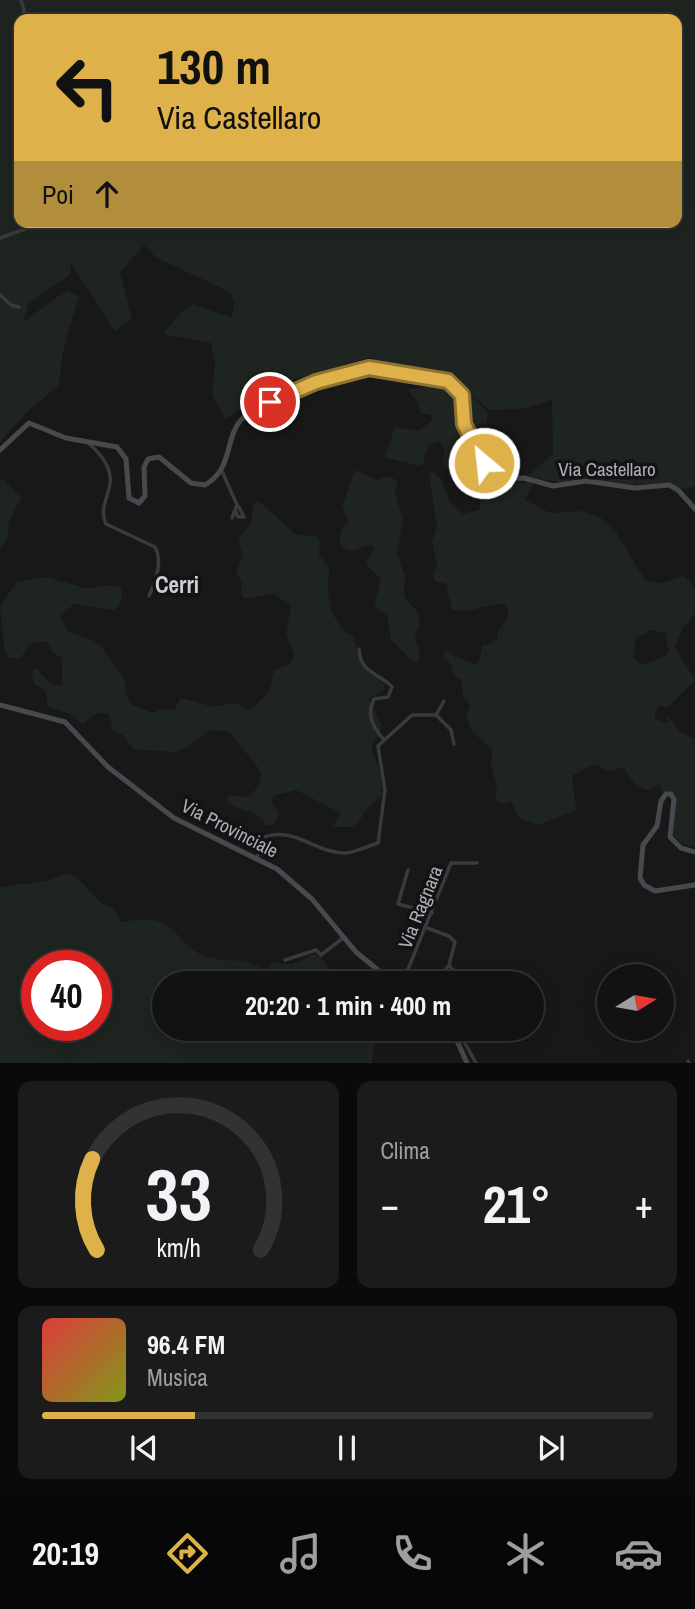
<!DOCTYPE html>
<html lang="it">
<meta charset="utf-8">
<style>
:root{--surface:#121213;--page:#1b1b1c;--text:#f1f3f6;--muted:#9c9ea0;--line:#313233;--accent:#deb14b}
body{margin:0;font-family:"Archivo Narrow",sans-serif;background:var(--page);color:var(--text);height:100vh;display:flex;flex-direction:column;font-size:26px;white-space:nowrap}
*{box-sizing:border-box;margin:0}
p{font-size:23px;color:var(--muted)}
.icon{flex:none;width:38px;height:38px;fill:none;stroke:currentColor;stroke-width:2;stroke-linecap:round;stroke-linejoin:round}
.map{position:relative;height:1063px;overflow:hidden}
.drawer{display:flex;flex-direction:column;gap:18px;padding:18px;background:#0a0a0a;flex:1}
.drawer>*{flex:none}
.hud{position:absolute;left:14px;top:14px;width:668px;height:214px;border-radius:14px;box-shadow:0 4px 18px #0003,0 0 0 2px var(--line);background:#deb14b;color:#111;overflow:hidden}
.needle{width:46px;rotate:79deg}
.tools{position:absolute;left:597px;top:964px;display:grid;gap:14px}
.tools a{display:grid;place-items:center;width:77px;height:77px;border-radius:50%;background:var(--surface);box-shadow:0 4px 18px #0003,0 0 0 2px var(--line);font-size:35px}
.speed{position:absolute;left:21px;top:950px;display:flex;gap:14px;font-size:35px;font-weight:700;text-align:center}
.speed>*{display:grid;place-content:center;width:91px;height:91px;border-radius:50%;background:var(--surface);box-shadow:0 4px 18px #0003,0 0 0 2px var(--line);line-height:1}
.speed .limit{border:10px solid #d22;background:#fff;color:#111}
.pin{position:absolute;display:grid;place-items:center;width:60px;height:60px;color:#fff;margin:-30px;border:4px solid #fff;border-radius:50%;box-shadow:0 2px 7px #0007}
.me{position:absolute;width:77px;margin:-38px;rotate:332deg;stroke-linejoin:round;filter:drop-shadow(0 0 5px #0008)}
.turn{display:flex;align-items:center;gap:24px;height:147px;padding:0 28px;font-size:32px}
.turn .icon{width:91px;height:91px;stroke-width:2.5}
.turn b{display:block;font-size:49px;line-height:60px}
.then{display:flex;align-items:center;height:66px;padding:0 28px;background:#0003;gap:14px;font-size:26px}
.big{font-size:52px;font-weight:800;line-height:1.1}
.drawer .card{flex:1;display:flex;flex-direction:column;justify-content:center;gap:10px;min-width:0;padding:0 24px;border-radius:14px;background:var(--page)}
.drawer .dial{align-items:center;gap:0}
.dial svg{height:182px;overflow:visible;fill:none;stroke:var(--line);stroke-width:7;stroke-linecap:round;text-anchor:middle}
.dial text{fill:var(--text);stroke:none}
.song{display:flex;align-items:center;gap:21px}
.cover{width:84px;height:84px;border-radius:10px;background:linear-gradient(135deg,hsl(0 70% 55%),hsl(70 70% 35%))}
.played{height:7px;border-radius:4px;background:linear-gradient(90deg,var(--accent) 25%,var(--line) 25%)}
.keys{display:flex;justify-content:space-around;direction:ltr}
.heat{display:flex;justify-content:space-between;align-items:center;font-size:38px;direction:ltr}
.drawer .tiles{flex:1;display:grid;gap:18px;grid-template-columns:1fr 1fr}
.card:last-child{grid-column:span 2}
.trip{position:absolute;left:152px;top:971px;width:392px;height:70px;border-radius:35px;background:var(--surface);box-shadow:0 4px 18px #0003,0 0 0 2px var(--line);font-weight:800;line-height:70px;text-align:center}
.tab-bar{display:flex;height:112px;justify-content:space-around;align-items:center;background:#070708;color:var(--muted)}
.tab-bar .icon{width:49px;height:49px}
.tab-bar .current{color:var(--accent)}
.tab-bar b{font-size:32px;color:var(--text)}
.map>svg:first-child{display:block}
.green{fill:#1e241f;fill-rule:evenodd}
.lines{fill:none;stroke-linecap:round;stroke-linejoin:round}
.street{stroke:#393a3e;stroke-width:3.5}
.secondary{stroke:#47494e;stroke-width:5}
.route-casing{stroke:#907331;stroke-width:18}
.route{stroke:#deb14b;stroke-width:12}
.labels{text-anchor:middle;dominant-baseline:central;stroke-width:7;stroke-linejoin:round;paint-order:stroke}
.street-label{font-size:19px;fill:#abafb8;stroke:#131314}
.quarter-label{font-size:23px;font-weight:bold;fill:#ccced4;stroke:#131314}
</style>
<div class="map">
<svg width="695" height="1063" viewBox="0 0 695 1063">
<rect width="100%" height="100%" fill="#181819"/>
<path class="green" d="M0,0H695V486L686,489C634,478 578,491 528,476L553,454L552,400L522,409L489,410L456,382L386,365L371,357L296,379L225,419L212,395L215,362L211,343L163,334L179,314L192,304L232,318L234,302L230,292L157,258L144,245L120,272L132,318L115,331L71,264L70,275L29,303L24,321L67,290L79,296L63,351L59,385L26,413L0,442ZM19,19H677V222H19Z
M442,386L457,393L459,425L491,480L502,484L530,482L533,485L525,500L550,513L582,511L601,518L616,532L645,580L660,583L684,576L695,588V614L682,629L675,648L695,680L667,708L660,706L655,711V719L668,723L665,713L680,732L695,739V847L684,845L673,836L675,796L662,792L660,784L648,790C631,787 632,777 623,767L608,771L595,764L572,775L576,810L538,825L519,818L511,801L503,804L495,799L497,785L491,765L493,751L471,730L466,716L470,705L463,696L461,680L454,676L451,664L443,656L446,649L454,656L475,664L479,661L483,645H488L498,638L497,633C504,623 513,616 505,604C487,603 471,614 452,610L446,584L435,581L433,576L437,565L432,542L437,526L429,475L433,471L441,480L450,502L463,514L479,510L481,499L463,471L446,468L442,464L445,452L440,442C426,445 425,450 424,463L419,466L385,457L395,427L418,431L432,421L431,415L420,413L417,401L407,389ZM650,630L666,633L667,646L670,649L666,656L641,665L633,657L636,639Z
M469,394L488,412L486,424L468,427L466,423L464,398Z
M355,470L377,480L388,476L398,481L395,492L403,521L397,552L405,577L404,596L419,614V626L414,637L419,648V661L414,663L391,640L387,616L374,605L381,579L365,563L375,549L370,545L352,551L342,547C337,537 340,529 349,522L342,507Z
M0,480H4L21,498L9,521L8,538L0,548Z
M259,501L295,534L317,537L320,542L319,555L330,570C324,593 331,625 353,636L359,660L385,685L383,690L368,699L382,726L371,748L380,770L383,795L369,806L355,827H332L341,813L296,790L273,796L272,802L279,814L274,825H266C256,807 238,814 226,800L229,795L247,797C267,783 263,771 248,755C241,747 237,739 229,732L211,730L186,748L174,752L133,749L123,735L113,730L109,714L97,713L83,724L70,714L48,707L45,690L34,684L32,673L34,668C45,674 47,687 62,685V658L52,652L47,641L30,644L20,659L8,657L5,652L0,606L17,582L46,577L86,588L116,585L121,588C123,597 122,604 114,610L74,604L60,616L68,632L92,640L101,646L125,680L126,693L131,704L152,713L162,709L174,711L181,698L213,707L235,703L250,711L269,692L274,670L289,665L294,655L286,634L291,606L273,593L244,599L241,594L242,582L236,572L243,557L238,540L250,525L254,503Z
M64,874L76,876L101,903L113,908L121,922C131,921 143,918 154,920C175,924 183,947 202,955C226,965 242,954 265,971L272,962C289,966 298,963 313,954C326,957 325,967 334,974L336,971L345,983L164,984V1029H372L375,1037L372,1063H0V887L47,881ZM37,966H96V1026H37Z"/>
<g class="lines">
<path class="street" d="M21,0L24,10L22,19
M19,27L15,47L19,54
M0,238L28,228L34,222
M0,295L11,305L19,307
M87,442C134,482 93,497 106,524L155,547C163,562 156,581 149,596
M221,469L237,505L232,518
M236,512L238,517H244L239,507
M359,649C359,673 383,675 392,687L388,697L374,699C366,716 373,727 384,740
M436,715L451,730L454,744
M256,859L265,837C294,826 317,854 346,853C356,852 368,846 378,843L385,790L378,746L412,715H436L444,701
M408,870L398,904L432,913
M427,928L449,936L455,942L449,965C454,974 466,975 476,974
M285,960L316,950L321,955L343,938
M402,984L451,863H477
M434,984L449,965
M457,1029L476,1063
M688,1061L689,1063"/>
<path class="secondary" d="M0,450L29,423L66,438L117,447L126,459L129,498L139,503L145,496L144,467L148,459L159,457L191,483L205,485C233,469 225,439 240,421C256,401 342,371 369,368C394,365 422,379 448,381L462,395L464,424L491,475L497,479L524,478L553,486L586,481L635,488L669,485L678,490L695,509
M0,705L65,722L108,767L174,818L277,869L312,899L356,952L395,984
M695,852L681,848L670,837L674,799L671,794H666L661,801L657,826L643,845L640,878L644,885L655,891L695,885
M447,1029L458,1043L467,1063"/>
</g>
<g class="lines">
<defs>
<path id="route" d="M270,402L316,382L369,368L448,381L462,395L464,424L484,463"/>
</defs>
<use href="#route" class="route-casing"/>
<use href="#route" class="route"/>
</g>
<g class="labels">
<g class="street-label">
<text x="607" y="469">Via Castellaro</text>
<text transform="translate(230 828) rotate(27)">Via Provinciale</text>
<text transform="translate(420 907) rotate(-68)">Via Ragnara</text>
</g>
<g class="quarter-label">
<text x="177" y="584">Cerri</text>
</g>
</g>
</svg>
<div class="tools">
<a><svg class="needle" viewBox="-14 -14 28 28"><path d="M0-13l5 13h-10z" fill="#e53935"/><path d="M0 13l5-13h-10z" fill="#9c9ea0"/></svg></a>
</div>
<div class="speed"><div class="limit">40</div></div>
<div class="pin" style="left:270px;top:402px;background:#d93025"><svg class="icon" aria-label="arrive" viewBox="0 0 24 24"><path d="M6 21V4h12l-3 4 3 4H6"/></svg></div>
<svg class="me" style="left:484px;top:463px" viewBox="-20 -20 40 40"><circle r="17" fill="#deb14b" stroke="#fff" stroke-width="3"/><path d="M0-11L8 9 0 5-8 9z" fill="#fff"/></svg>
<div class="trip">20:20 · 1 min · 400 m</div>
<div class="hud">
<div class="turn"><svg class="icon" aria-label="left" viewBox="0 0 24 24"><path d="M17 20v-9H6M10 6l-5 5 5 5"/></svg><div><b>130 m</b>Via Castellaro</div></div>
<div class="then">Poi<svg class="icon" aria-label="ahead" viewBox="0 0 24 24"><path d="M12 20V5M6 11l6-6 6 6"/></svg></div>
</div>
</div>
<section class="drawer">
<div class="tiles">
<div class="card dial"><svg viewBox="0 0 100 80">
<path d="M14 69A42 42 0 1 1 86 69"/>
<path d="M14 69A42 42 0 0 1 12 29" stroke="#deb14b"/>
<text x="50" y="56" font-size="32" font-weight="700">33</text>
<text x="50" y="72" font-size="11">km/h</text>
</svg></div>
<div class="card"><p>Clima</p>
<div class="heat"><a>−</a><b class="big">21°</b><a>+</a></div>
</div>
<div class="card">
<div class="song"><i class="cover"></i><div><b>96.4 FM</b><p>Musica</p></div></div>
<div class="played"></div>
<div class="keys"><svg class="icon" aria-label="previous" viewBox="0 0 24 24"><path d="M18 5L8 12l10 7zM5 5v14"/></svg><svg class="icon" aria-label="pause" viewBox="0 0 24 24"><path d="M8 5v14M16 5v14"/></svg><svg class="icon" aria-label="next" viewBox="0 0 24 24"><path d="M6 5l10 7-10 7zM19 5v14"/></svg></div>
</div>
</div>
</section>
<nav class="tab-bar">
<b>20:19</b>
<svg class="icon current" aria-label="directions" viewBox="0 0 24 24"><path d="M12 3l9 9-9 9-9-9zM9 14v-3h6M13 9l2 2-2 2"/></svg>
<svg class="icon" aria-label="music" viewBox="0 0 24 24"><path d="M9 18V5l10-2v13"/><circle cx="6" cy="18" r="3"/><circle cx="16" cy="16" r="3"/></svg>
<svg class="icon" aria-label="phone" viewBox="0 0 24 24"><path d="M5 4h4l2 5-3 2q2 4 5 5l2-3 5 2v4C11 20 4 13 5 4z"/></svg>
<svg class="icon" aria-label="climate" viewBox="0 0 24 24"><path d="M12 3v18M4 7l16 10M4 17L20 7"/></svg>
<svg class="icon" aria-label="car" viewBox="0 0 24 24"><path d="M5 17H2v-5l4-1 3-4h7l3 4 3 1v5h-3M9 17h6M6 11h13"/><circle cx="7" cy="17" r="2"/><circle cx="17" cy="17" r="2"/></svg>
</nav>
